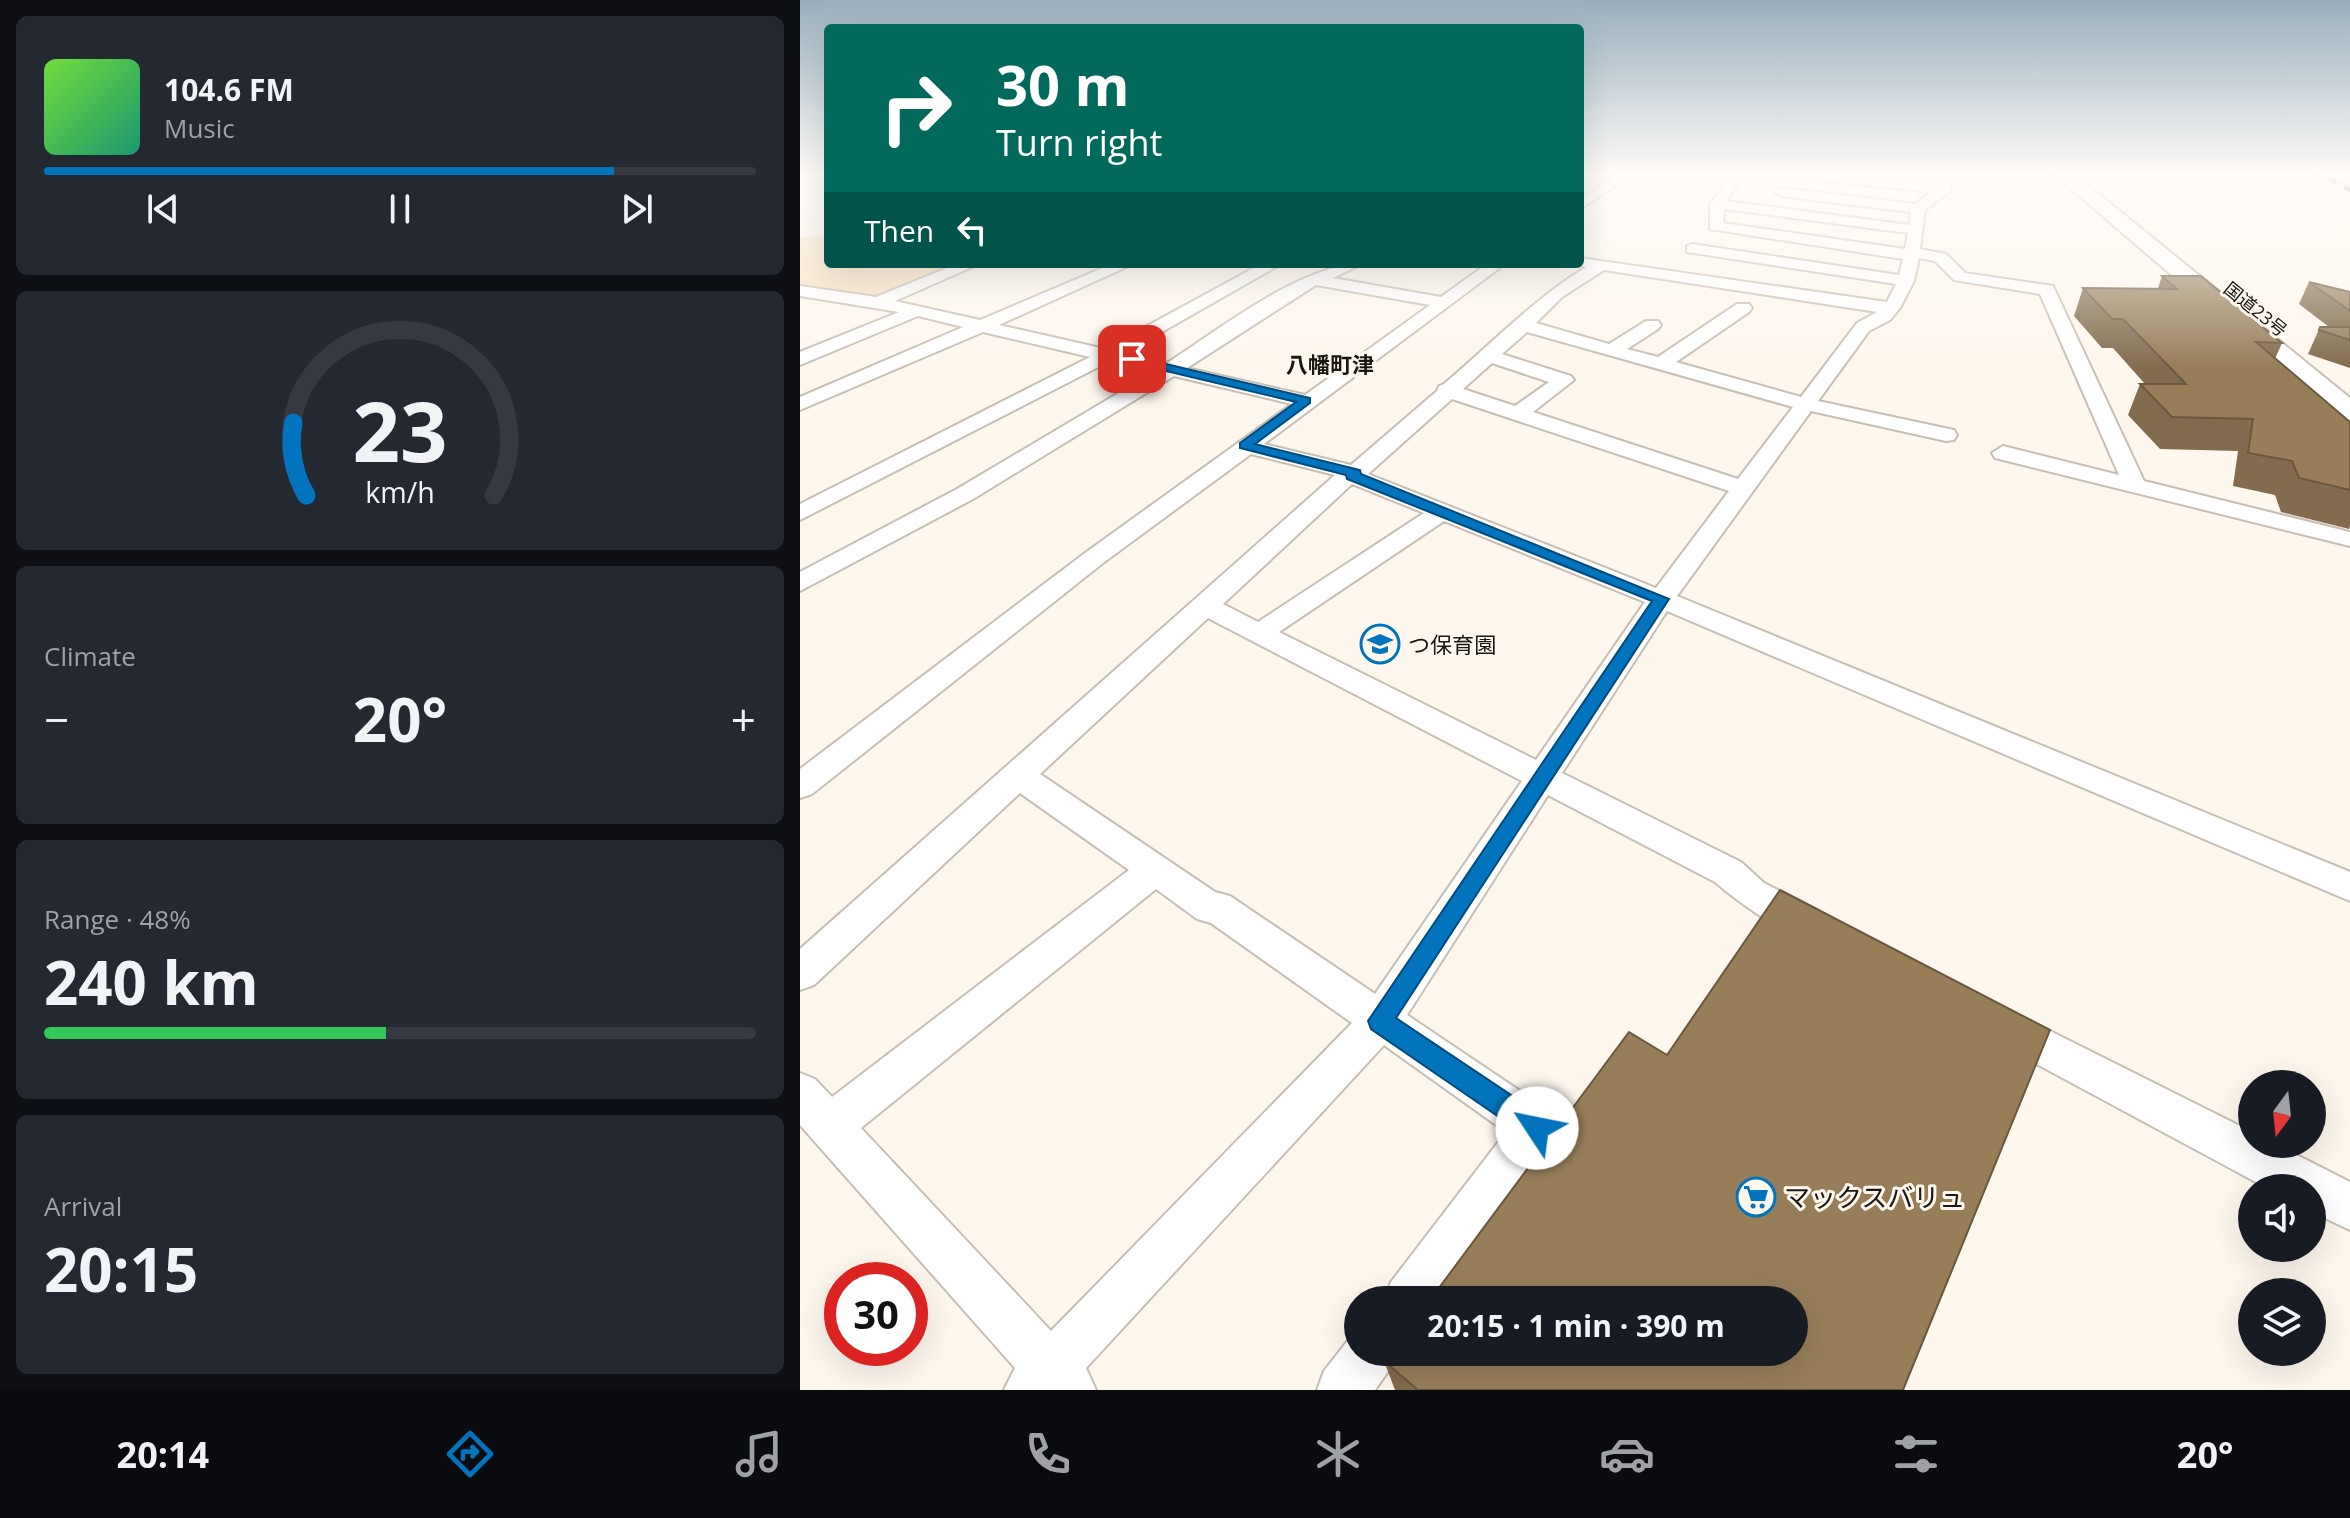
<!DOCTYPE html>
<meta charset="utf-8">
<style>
:root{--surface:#171b24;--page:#242831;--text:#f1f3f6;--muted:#9ea1a6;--line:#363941;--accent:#0274be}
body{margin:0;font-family:"Open Sans","Noto Sans JP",sans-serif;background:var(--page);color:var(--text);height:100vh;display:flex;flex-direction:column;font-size:30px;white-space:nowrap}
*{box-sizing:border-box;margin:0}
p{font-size:26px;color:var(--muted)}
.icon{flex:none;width:44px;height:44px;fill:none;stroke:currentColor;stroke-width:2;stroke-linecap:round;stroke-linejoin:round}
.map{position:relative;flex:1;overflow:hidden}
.sheet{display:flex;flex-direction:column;gap:16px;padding:16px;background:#0d0f14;width:800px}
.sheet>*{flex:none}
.hud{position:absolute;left:24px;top:24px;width:760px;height:244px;border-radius:8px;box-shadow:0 8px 32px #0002;background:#00695c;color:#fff;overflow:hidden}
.needle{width:52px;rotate:195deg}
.controls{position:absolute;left:1438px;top:1070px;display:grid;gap:16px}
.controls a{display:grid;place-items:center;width:88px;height:88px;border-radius:50%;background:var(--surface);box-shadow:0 8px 32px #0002;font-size:40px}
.speed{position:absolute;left:24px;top:1262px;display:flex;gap:16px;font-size:40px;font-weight:700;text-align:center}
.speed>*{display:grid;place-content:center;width:104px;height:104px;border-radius:50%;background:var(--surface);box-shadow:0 8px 32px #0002;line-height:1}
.speed .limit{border:12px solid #d22;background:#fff;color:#111}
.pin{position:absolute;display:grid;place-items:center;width:68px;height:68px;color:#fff;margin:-34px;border-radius:16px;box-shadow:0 4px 12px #0006}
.me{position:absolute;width:88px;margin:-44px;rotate:304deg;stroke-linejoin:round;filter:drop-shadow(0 0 6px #0008)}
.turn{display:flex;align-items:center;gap:28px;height:168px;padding:0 40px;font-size:36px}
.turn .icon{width:104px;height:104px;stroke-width:2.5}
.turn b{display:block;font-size:56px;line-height:68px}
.then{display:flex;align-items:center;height:76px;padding:0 40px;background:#0003;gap:16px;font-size:30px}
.big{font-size:60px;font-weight:700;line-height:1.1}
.sheet .widget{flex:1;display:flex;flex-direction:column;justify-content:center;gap:12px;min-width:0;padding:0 28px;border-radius:12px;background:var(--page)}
.sheet .dial{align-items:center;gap:0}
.dial svg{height:208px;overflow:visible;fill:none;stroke:var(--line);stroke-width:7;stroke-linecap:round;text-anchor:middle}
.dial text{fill:var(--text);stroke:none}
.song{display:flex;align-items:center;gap:24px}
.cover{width:96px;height:96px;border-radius:12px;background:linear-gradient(135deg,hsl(100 70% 55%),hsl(160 70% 35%))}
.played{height:8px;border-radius:4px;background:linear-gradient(90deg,var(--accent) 80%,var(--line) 80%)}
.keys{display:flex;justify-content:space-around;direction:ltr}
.heat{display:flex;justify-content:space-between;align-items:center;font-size:44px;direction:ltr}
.charge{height:12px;border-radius:6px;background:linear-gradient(90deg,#34c759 48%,var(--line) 0)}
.trip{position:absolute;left:544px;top:1286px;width:464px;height:80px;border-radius:40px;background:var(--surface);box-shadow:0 8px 32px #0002;font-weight:700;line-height:80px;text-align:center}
.tab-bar{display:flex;height:128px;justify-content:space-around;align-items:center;background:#090b0e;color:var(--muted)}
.tab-bar .icon{width:56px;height:56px}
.tab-bar .current{color:var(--accent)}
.tab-bar b{font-size:36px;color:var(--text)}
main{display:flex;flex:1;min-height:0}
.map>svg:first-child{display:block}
.green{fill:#f9e1be}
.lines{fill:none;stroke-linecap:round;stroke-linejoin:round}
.minor-casing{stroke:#c6beb3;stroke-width:4}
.highway-casing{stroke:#c6beb3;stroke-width:4}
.minor{fill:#fff;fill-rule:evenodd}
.highway{fill:#fff;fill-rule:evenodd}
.rail-casing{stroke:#3e3a36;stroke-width:4}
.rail{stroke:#fef7ee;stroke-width:3;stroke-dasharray:9;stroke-linecap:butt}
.wall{fill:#826c4d}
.building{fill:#977e59;stroke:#6a583e;stroke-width:2}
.route{fill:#0274be;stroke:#014b7c;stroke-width:2}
.labels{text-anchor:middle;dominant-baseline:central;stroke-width:6;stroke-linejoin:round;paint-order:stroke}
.far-street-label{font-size:18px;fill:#1a1713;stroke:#fef7ee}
.far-quarter-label{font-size:22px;font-weight:bold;fill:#1a1713;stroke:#fef7ee}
.poi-label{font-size:22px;fill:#1a1713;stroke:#fef7ee;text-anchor:start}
.near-poi-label{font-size:26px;fill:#1a1713;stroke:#fef7ee;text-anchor:start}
</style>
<main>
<section class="sheet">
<div class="widget">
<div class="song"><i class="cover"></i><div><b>104.6 FM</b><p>Music</p></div></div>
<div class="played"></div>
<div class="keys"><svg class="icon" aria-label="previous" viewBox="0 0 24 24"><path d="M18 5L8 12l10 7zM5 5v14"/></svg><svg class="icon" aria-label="pause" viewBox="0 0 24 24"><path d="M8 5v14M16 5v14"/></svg><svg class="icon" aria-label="next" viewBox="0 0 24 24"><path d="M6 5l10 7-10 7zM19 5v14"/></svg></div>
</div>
<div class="widget dial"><svg viewBox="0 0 100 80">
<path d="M14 69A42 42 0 1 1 86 69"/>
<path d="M14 69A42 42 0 0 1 9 41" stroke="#0274be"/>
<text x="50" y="56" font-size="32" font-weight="700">23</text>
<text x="50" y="72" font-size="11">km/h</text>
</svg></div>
<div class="widget"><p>Climate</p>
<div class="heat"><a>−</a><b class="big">20°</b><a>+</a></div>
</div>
<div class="widget"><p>Range · 48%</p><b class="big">240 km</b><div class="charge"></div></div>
<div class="widget"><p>Arrival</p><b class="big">20:15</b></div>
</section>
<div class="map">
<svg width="1550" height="1390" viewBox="0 0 1550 1390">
<rect width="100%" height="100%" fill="#fef7ee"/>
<path class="green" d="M28,236V264H156L82,294L68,297L0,285V237Z"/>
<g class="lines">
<defs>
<path id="minor" d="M819,174H833L780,209V199Z
M934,174H946L926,201L1109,225L1111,212L981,196L974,192L981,188L1115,204L1132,192L1022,181L1016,177L1029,174L1139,184L1143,174H1155L1149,192L1125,210L1120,249L1146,254L1165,273L1253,286L1344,481L1550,532V546L1195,458L1192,453L1203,446L1319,475L1240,294L1154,280L1135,261L1119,258L1114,281L1100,308L1090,320L1069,331L1018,401L1154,430L1157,435L1154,440L1146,441L1011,411L877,596L1550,872V901L867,611L762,773L941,862L964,883L1019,911L1025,922L1019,933C1015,934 1011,937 1007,937C986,938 931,896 915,882L748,795L607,1015L753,1113L759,1128L753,1143L639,1300H584L591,1282L706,1132L584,1045L286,1368L296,1390H204L215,1368L0,1125V1073L15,1079L32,1097L329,870L220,793L14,985L0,990V949L535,475L451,454L303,563L12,794L0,798V769L285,553L492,404L374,376L173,499L0,591V572L157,489L354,372L310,361L0,520V504L290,357L183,332L0,410V397L163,327L118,316L0,365V352L99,312L0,296V286L76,297L157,264H179L95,301L180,320L312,264H333L199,325L305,349L461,264H481L325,353L367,363C419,330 501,264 562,264L533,278L641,297L687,264H705L464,444L551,465L637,391L639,386L644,384C691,344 734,299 786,267L776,264H780V258L1087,302L1096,284L887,252V246L892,244L1099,275L1103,259L910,229V204ZM924,209L1108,233L1105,249L923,223ZM804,270L1077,312L1057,323L1001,397L876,362L949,312L952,308L949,304H937L858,357L827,349L858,329L861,325L858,321H846L809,344L736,323L762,297ZM516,285L630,305L505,395L387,368ZM727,332L993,407L938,479L733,412L774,380L771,376L702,354ZM692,363L749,382L715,406L663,389ZM652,399L929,491L856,588L568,474ZM552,484L624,513L458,622L423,604ZM644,521L845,602L736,760L479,632ZM408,618L722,781L575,994L430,896L415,892L240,774ZM356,889L397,919L411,923L552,1023L251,1331L61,1128Z
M1208,1010L1452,1132V1144H1475L1550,1182V1230L1512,1212V1188H1467L1194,1041L1188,1028L1194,1015Z
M558,1332V1352H597L589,1370L575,1390H517L524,1371L553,1334Z"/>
<path id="highway" d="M1254,174H1274L1550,398V422L1539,419Z"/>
</defs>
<use href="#minor" class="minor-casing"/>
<use href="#highway" class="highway-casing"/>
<use href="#minor" class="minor"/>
<use href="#highway" class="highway"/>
<defs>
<path id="rail" d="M1521,174L1550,190"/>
</defs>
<use href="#rail" class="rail-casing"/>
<use href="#rail" class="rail"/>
</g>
<path class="wall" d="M1362,276L1482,343L1475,359L1550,490V526L1549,529L1481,512L1475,495L1433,486L1438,451L1360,449L1328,415L1340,384H1345L1313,348H1302L1274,316L1283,288H1358Z
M1509,282L1550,292V368L1508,354L1520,327H1529L1499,304Z
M867,1055L1103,1390H595L584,1361Z"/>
<path class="building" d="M1362,276H1401L1482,343L1456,342L1550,422V490L1499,478L1492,461L1448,453L1453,419L1372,417L1340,384H1386L1323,319H1312L1283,288L1377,289Z
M1509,282L1550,292V311Z
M1520,327H1550V340L1519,330Z
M980,890L1250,1030L1103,1390H618L584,1361L591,1352H994V1300H630L829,1032L867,1055Z"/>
<linearGradient id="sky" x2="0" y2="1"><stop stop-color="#98aebe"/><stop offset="0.47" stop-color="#fffbf7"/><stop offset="1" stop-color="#fffbf7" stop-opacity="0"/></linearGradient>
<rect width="1550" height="368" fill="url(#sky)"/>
<path class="route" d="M332,356L510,398V403L455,444L560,470L561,474L869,599L596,1018L747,1119L751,1128L747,1137L737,1141L728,1137L571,1029L568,1021L852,601L547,479L546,475L440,448V443L496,402L328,362V357Z"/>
<defs>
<symbol id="school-ring" viewBox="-11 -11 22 22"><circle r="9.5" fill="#fef7ee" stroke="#0274be" stroke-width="1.5"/><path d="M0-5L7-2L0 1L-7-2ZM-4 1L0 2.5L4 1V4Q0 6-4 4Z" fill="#0274be"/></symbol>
<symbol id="supermarket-ring" viewBox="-11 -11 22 22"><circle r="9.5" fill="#fef7ee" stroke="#0274be" stroke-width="1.5"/><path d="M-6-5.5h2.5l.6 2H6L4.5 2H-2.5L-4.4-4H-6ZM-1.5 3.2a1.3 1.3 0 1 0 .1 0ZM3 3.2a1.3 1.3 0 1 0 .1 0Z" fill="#0274be"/></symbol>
</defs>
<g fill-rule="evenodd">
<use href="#school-ring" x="558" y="622" width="44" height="44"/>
<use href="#supermarket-ring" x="934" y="1175" width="44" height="44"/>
</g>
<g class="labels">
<g class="far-street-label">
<text transform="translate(1456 309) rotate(39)">国道23号</text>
</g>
<g class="far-quarter-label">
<text x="530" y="364">八幡町津</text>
</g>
<g class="poi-label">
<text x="608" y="644">つ保育園</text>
</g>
<g class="near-poi-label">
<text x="984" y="1197">マックスバリュ</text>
</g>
</g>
</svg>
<div class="controls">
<a><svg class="needle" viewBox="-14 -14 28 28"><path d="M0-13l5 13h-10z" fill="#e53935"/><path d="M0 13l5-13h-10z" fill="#9ea1a6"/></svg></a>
<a><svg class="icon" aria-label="sound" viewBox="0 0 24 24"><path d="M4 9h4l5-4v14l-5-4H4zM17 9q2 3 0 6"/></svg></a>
<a><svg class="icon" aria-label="layers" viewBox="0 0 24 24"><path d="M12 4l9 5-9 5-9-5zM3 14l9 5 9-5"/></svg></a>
</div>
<div class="speed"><div class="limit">30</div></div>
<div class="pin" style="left:332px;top:359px;background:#d93025"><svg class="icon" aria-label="arrive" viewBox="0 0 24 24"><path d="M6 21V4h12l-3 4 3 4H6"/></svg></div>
<svg class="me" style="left:737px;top:1128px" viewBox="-20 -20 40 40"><circle r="19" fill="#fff"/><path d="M0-13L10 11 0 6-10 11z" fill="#0274be"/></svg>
<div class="trip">20:15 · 1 min · 390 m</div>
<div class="hud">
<div class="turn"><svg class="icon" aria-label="right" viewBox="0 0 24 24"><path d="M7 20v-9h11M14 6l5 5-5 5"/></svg><div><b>30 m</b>Turn right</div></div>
<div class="then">Then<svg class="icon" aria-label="left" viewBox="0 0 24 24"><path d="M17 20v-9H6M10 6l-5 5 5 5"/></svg></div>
</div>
</div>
</main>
<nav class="tab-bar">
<b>20:14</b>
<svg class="icon current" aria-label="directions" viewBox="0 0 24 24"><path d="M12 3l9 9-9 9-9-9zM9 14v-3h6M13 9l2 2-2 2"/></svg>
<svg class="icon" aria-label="music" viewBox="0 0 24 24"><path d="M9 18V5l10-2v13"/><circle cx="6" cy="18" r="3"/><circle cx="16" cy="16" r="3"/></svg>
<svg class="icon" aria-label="phone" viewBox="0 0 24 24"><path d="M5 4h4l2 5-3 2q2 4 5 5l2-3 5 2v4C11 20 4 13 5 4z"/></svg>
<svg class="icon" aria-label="climate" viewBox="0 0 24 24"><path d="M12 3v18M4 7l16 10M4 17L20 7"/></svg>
<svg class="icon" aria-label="car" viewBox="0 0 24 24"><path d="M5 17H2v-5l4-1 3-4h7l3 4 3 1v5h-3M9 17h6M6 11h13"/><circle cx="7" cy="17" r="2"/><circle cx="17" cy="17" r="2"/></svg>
<svg class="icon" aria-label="filters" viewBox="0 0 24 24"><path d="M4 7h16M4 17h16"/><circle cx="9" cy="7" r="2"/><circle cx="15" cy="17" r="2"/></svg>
<b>20°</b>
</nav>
